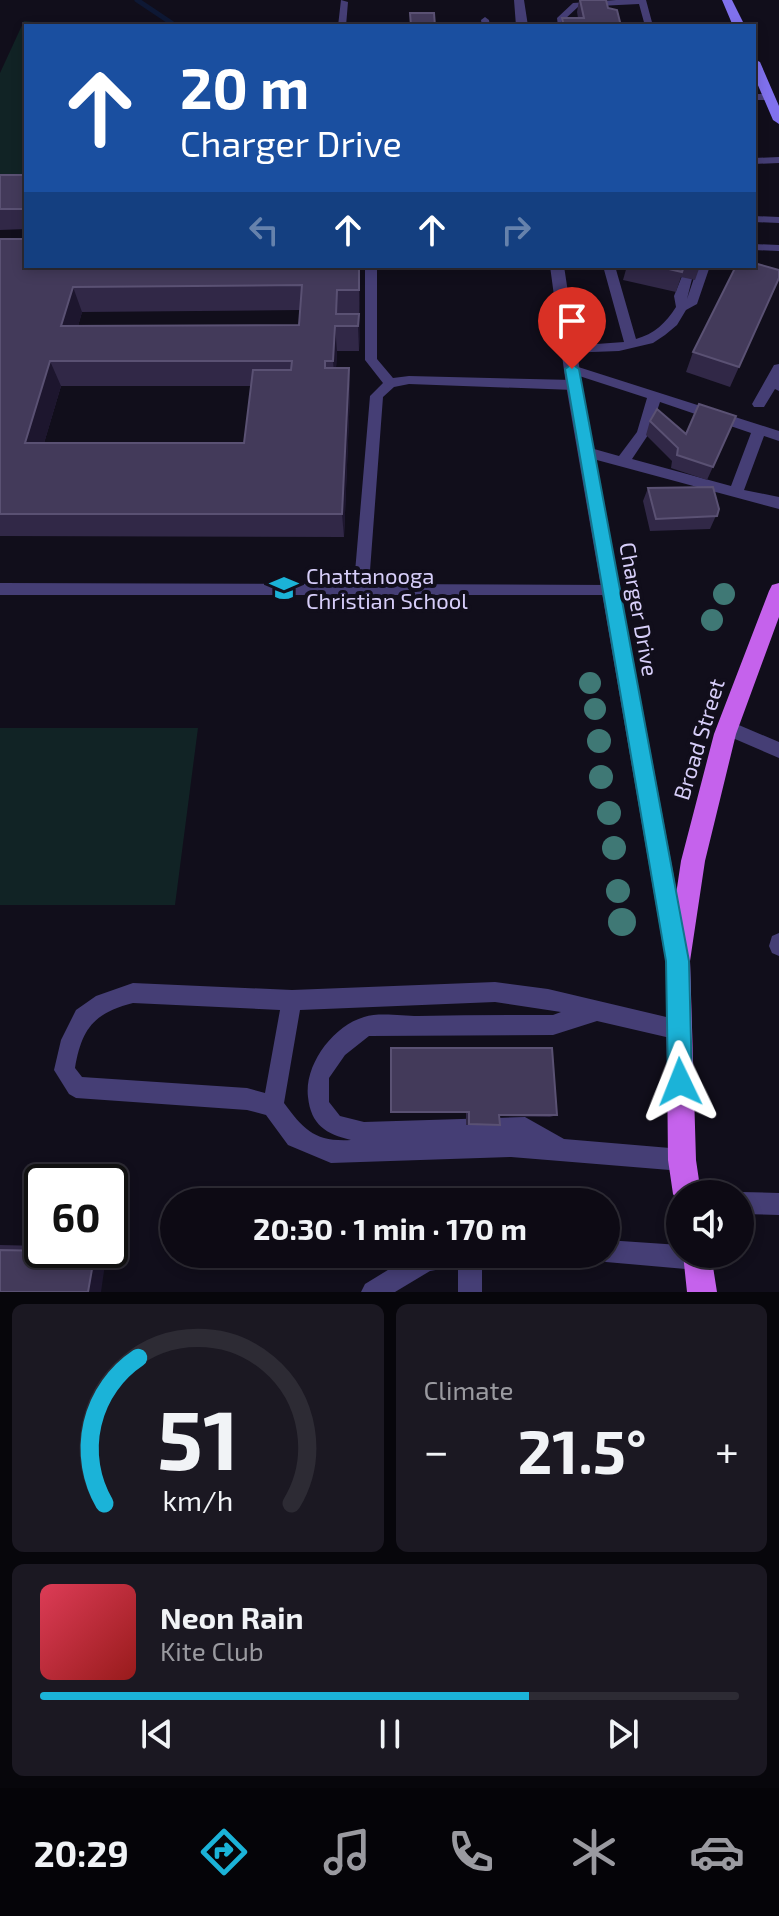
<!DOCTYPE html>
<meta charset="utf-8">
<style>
:root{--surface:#0d0a14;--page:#1b1822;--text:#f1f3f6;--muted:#9a9aa0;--line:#2d2b34;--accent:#1bb3d8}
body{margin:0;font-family:"Exo 2",sans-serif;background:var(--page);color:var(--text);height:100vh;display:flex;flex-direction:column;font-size:30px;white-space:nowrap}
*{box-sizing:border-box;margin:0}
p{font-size:26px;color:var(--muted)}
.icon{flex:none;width:44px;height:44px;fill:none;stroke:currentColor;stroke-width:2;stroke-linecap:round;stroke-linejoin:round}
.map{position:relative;height:1292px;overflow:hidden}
.panel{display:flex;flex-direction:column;gap:12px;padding:12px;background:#07060b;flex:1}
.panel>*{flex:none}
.banner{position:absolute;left:24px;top:24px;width:732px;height:244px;border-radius:0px;box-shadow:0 4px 12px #0003,0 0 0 2px var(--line);background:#1a4fa0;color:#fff;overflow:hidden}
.fabs{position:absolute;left:666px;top:1180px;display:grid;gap:16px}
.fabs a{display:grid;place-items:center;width:88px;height:88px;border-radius:50%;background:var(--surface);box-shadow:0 4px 12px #0003,0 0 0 2px var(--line);font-size:40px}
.speed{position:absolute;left:24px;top:1164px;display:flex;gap:16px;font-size:40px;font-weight:700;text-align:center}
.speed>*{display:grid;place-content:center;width:104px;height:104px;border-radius:50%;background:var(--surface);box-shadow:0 4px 12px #0003,0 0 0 2px var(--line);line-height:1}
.speed .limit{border:4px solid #111;border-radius:12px;background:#fff;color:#111}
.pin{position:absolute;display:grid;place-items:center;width:68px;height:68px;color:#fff;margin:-82px -34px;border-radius:50% 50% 50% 0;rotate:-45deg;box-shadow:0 0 8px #0007}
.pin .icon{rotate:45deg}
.me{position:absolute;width:88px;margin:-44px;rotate:358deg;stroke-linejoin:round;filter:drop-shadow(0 0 6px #0008)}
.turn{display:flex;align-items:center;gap:28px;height:168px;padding:0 24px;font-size:36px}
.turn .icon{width:104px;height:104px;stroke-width:2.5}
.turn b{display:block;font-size:56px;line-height:68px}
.lanes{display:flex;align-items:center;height:76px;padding:0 24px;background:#0003;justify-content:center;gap:40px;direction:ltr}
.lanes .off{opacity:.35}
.big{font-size:60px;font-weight:700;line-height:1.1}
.panel .card{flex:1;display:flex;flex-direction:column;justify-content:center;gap:12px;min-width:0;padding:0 28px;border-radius:12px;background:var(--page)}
.panel .dial{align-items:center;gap:0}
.dial svg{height:208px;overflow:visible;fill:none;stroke:var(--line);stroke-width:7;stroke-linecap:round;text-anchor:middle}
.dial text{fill:var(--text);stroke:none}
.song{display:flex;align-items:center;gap:24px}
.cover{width:96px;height:96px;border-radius:12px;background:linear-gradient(135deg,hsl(350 70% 55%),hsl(0 70% 35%))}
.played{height:8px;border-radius:4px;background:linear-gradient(90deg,var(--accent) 70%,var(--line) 70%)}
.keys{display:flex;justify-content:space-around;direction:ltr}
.heat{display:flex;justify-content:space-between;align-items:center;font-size:44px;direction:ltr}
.panel .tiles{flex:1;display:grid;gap:12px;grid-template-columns:1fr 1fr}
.card:last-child{grid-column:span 2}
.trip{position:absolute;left:160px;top:1188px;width:460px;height:80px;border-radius:40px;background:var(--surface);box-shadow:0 4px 12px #0003,0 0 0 2px var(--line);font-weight:700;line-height:80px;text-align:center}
.menu{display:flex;height:128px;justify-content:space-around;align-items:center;background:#050408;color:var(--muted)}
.menu .icon{width:56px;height:56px}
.menu .active{color:var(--accent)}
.menu b{font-size:36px;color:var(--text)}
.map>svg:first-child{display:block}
.green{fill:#112325}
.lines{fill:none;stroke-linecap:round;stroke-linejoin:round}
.stream{stroke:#0e1834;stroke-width:5}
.service{fill:#453e75;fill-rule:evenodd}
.minor{fill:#453e75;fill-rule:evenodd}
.secondary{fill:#8071ed;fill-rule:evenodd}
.primary{fill:#c562ec;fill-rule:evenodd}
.tree{fill:#3f7875}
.wall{fill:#312847;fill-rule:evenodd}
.shaded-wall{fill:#1d162e}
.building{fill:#433a5a;stroke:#5a5173;stroke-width:2;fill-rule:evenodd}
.route{fill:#1bb3d8;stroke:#12748c;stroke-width:2}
.labels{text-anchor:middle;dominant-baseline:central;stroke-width:8;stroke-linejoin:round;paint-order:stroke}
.poi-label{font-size:22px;fill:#d7cef9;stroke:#110e1b;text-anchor:start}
.street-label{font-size:22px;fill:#d7cef9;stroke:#110e1b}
</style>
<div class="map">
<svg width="779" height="1292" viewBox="0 0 779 1292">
<rect width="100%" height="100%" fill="#110e1b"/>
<path class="green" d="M24,21L77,26H26V177H0V73Z
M0,728H198L175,905H0Z"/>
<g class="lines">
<path class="stream" d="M137,0L176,26"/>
<path class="service" d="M341,0L348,2L346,26H338Z
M616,0H646L653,26H645L639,4L578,7L565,19L566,26H558L557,18L573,3Z
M485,17L489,20L490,26H482L481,20Z
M754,94H769L774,97L769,100H754Z
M779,157V163L754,164V158Z
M754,216L779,217V223L754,222Z
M754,244L779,245V251L754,250Z
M365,266H377V359L393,378L409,376L574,380L580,385L574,390L409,384L394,387L383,397L369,584L612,585L617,587L620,591L617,595H0V583L354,584L370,396L383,383L365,360Z
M603,266H615L636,339C654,334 666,323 676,307L674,296L682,276L686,275L692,279L687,299L698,266H710L697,304L686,310L677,325L665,335L653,343L619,351L565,353L563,350L569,346L624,342Z
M779,364V391L775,389L764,407H754L752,404L774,365Z
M572,365L779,431V441L764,436L744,490L779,497V509L582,456L580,452L587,447L619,456L637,432L647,398L567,372V366ZM660,402L751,433L731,486L632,459L650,432Z
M727,720L779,742V758L721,733L719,728L721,723Z
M779,933V956L772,953L769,946L772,936Z
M495,982L548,989L679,1020L686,1023L689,1030L686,1037L679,1040L597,1021L553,1035L369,1036L345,1055L329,1078V1102L340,1116L364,1122L525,1117L564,1139L682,1149L690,1152L693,1160L690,1168L682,1171L511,1157L331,1163L288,1145L266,1115L247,1110L76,1098L69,1094L54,1070L61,1040L76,1010L96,996L133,983L292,990ZM495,1002L561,1012L553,1015C508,1015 463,1015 418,1016C402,1016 379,1012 364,1017C333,1026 304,1065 308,1097C311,1125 326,1134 351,1140C315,1142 304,1130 284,1103L300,1010ZM133,1003L280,1010L265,1093L247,1088L82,1077L75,1068C82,1028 94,1013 133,1003Z
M740,1192L779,1193V1215L740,1214V1194H735Z
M606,1240L680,1245V1254H707L709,1258L705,1266L697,1270L606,1262L598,1259L596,1254H606Z
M414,1254H482V1292H458V1266L430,1271L395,1292H361L365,1284Z"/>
<path class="minor" d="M514,0H524L528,26H516Z
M550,266H564L582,385L688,952L685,961L676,964L667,961L664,952L566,385Z"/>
<path class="secondary" d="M722,0H732L745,26H733Z
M754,59L760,62L779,106V124L773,120L754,76Z"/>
<path class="primary" d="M779,583V617L736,734L705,861L690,961L696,1160L701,1194H680V1205L673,1194L668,1160L666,961L681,861L714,734L769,591L772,585Z
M683,1254H711L717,1292H687Z"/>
</g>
<g class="tree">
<circle cx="724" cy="594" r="11"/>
<circle cx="712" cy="620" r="11"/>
<circle cx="590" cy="683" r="11"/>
<circle cx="595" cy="709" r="11"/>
<circle cx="599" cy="741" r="12"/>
<circle cx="601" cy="777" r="12"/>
<circle cx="609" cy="813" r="12"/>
<circle cx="614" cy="848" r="12"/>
<circle cx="618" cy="891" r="12"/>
<circle cx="622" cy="922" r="14"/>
</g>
<path class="wall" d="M579,0L608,8L621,26H561L562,18H578L577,12Z
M0,175H26V229L0,230Z
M0,239L26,266H360L359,351H337L336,368H349L350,393L344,537L0,536ZM300,310L299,325L78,326L82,312ZM61,386H251L244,443H44Z
M627,266H700L695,280L681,277L676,292L623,280Z
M779,278L730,387L686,372L693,352Z
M736,416L707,480L671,468L672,461L646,435L650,421L686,434Z
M648,488L719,509L710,529L650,531L643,501Z
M391,1048L557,1115L550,1117L499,1116L500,1125H466V1113H391Z
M0,1245L42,1246V1250H107L0,1292Z"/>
<path class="shaded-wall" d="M359,266H360V315L359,290Z
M73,287L82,312L71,351L61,326Z
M359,314L360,339L359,351L358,326Z
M335,326L337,351L335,386L333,361Z
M50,361L61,386L37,467L25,443Z
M349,368L350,393L344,537L342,514Z
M101,1250H107L101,1292H88L95,1252Z"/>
<path class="building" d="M580,0H606L608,8L617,10L621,26H564L562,18H584Z
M410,13H434L435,26H411Z
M0,175H26V200L23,209H0Z
M0,239H26V266H359V290H337L336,314H359L358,326H335L333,361H325V368H349L342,514H0ZM302,285L299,325L61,326L73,287ZM50,361H292L291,370H253L244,443H25Z
M754,263L779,270V278L739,367L693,352L736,266H754Z
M656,266H684L682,272Z
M699,404L736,416L713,467L677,455L678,448L650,421L657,409L686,434Z
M713,487L719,509L717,516L656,519L648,488Z
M391,1048H552L557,1115H499L500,1125L469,1124V1112H391Z
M0,1250L95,1252L88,1292H0Z"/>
<path class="route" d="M572,364L579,369L689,961L692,1082L688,1090L680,1094L672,1090L668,1082L666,961L565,369Z"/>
<defs>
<symbol id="school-bare" viewBox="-9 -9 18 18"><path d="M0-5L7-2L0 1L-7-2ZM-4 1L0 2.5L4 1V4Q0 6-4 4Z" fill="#1bb3d8" stroke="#110e1b" stroke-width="2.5" paint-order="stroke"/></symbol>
</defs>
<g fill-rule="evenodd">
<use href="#school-bare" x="264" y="568" width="40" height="40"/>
</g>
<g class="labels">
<g class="poi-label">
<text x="306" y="575">Chattanooga<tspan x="306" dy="25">Christian School</tspan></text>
</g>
<g class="street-label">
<text transform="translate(640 609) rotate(80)">Charger Drive</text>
<text transform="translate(698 739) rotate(-73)">Broad Street</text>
</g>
</g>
</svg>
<div class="fabs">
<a><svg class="icon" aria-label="sound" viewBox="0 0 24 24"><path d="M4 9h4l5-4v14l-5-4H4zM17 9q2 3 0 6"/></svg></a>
</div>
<div class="speed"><div class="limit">60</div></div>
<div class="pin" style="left:572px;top:369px;background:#d93025"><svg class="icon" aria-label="arrive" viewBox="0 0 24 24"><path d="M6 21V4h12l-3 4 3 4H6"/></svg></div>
<svg class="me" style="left:680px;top:1082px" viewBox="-20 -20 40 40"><path d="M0-17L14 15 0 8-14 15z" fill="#1bb3d8" stroke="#fff" stroke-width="4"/></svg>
<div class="trip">20:30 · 1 min · 170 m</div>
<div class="banner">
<div class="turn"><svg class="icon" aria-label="ahead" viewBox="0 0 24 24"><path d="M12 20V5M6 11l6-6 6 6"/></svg><div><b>20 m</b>Charger Drive</div></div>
<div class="lanes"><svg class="icon off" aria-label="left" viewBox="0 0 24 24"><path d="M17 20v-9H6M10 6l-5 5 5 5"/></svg><svg class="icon" aria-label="ahead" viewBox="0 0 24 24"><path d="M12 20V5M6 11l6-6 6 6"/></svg><svg class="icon" aria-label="ahead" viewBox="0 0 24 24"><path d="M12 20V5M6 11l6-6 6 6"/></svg><svg class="icon off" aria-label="right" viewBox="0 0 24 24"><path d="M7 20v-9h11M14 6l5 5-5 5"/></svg></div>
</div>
</div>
<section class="panel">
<div class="tiles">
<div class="card dial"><svg viewBox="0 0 100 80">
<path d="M14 69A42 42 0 1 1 86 69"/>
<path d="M14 69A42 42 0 0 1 27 13" stroke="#1bb3d8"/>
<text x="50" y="56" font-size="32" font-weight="700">51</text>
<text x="50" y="72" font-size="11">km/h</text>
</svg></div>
<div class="card"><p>Climate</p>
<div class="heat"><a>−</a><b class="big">21.5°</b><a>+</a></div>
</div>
<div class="card">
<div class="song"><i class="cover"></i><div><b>Neon Rain</b><p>Kite Club</p></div></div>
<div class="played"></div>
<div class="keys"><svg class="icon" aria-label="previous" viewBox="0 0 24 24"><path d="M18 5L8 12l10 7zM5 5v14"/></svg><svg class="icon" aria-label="pause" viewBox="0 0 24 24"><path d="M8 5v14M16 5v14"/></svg><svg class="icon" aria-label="next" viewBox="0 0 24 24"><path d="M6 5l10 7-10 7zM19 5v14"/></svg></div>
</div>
</div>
</section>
<nav class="menu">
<b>20:29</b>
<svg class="icon active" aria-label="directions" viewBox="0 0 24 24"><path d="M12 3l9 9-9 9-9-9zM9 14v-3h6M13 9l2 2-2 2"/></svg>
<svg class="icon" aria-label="music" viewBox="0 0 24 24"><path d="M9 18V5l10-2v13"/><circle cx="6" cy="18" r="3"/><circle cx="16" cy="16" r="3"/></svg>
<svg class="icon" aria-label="phone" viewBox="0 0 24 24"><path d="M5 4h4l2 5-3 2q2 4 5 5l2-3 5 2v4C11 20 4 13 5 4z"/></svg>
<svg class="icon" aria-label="climate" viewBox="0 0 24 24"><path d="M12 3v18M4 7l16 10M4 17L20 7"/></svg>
<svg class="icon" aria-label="car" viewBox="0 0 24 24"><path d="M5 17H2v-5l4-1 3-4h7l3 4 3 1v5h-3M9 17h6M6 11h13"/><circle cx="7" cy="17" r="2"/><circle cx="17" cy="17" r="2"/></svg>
</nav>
